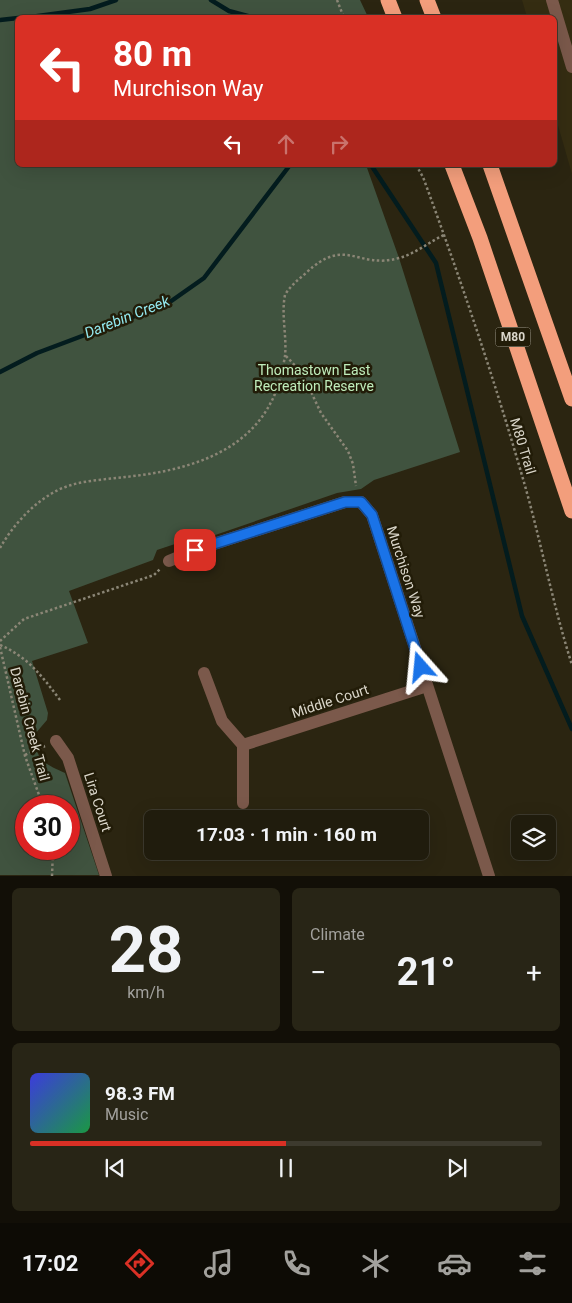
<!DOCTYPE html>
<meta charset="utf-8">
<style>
:root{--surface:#201c0d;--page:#282516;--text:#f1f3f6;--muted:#a2a19d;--line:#3d3a2e;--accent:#d93025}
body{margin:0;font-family:Roboto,sans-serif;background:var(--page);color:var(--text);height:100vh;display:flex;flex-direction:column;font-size:19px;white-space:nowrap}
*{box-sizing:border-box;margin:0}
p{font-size:16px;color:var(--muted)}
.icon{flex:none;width:28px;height:28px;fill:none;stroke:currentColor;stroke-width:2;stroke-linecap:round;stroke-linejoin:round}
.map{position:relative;height:876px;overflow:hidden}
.drawer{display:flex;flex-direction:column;gap:12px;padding:12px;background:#120f07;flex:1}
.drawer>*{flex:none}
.banner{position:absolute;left:15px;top:15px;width:542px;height:152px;border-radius:8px;box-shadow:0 5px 20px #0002,0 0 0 1px var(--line);background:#d93025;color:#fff;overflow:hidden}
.controls{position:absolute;left:511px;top:815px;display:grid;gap:10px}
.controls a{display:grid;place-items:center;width:45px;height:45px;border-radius:8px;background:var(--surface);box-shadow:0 5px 20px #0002,0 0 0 1px var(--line);font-size:25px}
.speed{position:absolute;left:15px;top:795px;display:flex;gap:10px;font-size:25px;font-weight:700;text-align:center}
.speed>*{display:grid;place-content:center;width:65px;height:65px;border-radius:50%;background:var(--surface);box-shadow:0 5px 20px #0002,0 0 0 1px var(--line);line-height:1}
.speed .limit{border:8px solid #d22;background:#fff;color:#111}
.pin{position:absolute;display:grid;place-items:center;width:42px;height:42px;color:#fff;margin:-21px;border-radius:10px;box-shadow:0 2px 8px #0006}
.me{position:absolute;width:55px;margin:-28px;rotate:342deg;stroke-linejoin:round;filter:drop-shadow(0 0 4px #0008)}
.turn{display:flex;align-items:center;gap:18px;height:105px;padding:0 15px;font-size:22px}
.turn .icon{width:65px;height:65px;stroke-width:2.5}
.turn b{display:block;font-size:35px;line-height:42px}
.lanes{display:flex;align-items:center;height:48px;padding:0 15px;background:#0003;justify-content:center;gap:25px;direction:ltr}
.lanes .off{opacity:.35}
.big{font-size:38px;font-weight:700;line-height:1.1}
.drawer .widget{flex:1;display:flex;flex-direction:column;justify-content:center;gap:8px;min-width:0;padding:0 18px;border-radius:8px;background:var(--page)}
.drawer .dial{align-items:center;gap:0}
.dial b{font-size:65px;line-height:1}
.song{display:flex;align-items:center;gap:15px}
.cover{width:60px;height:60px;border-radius:8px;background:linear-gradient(135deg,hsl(240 70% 55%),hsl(140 70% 35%))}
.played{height:5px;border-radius:2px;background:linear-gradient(90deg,var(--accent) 50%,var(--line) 50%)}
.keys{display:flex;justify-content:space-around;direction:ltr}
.heat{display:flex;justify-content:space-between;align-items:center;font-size:28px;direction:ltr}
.drawer .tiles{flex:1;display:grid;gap:12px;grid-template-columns:1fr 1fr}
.widget:last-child{grid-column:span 2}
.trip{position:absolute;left:144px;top:810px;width:285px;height:50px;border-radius:8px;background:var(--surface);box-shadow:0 5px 20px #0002,0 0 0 1px var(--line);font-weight:700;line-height:50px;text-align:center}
.tabs{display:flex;height:80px;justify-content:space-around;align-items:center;background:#0d0b05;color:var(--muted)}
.tabs .icon{width:35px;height:35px}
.tabs .active{color:var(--accent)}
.tabs b{font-size:22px;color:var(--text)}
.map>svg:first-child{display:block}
.built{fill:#352d12}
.green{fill:#40533f;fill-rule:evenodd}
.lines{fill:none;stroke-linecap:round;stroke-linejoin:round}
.stream{stroke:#031c1e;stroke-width:4.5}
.path{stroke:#8b8676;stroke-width:2.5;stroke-dasharray:2.5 2.5;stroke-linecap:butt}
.minor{stroke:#7b594b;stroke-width:12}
.highway{stroke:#f39e7c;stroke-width:15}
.route-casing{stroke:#114b97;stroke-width:12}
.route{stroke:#1a73e8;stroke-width:9}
.labels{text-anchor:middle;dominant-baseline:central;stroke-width:5;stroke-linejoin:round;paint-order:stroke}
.shield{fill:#221c08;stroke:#a39e90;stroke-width:1}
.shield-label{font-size:12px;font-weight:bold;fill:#dad6ca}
.park-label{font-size:14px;fill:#bfedbb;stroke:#221c08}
.street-label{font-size:14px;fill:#dad6ca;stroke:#221c08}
.water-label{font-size:15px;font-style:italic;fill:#93e8ee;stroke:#221c08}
</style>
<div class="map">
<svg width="572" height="876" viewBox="0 0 572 876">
<rect width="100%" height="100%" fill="#2b2511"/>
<path class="built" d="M522,0H572V174L555,115V18L527,17Z"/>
<path class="green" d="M0,0H360L368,17L18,18V165H366L399,258L460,452L374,480L361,489L337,493L192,543L175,544L157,550L153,560L69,591L88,643L32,661L48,713L47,720L35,734C35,760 43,763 65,773L99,875H0ZM26,806H69V849H26Z"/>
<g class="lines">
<path class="stream" d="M211,0L229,11L255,18
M23,18L90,9L116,0
M0,20L18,18
M371,165L436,263L522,616L572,729
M0,372L37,353L167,304L204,278L290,165"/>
<path class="path" d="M337,0L344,18
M416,165L423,177C459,275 492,372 521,472C540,536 552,602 572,665
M286,356L302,373L321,413L348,451L353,464L356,486
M0,548C13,525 34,502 58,490C79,480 103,480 125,477C183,471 248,455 274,396C279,385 283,368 285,356C287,336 281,315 285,295C290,286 298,280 306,273C346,235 357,270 399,258C415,254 429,242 444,235
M0,641L24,619L154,575L160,569
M0,645C28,657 42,676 60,700
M0,647L25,756L43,806
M25,755L45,746
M52,876L53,849"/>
<path class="minor" d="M552,0L572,67
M169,561L195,550L345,502H361L372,515L489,876
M204,673L222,721L243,745V803
M56,741L68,758L106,876
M243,745L427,686"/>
<path class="highway" d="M388,0L395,18
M427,0L434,18
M452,165L480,238L572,511
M490,165L572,399"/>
</g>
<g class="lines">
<defs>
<path id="route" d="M195,550L345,502H361L372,515L421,667"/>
</defs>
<use href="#route" class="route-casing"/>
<use href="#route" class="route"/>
</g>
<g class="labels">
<rect class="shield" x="495.5" y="327.5" width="35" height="19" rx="4"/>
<g class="shield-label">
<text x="513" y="337">M80</text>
</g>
<g class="park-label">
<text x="314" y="370">Thomastown East<tspan x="314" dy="16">Recreation Reserve</tspan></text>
</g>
<g class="street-label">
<text transform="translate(523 446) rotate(73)">M80 Trail</text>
<text transform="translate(406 572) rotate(72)">Murchison Way</text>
<text transform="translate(330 701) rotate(-18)">Middle Court</text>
<text transform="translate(30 724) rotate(75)">Darebin Creek Trail</text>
<text transform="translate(98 802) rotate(72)">Lira Court</text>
</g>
<g class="water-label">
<text transform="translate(127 317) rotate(-22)">Darebin Creek</text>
</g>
</g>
</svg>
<div class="controls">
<a><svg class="icon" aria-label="layers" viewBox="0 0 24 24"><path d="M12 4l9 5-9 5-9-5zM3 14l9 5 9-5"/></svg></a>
</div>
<div class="speed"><div class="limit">30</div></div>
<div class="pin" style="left:195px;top:550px;background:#d93025"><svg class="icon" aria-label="arrive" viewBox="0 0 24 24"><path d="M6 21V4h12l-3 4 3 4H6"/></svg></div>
<svg class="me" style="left:421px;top:667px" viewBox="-20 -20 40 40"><path d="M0-17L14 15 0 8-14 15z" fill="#1a73e8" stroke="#fff" stroke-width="4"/></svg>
<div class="trip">17:03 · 1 min · 160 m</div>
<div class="banner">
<div class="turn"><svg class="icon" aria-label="left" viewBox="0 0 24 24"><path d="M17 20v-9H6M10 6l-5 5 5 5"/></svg><div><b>80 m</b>Murchison Way</div></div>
<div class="lanes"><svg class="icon" aria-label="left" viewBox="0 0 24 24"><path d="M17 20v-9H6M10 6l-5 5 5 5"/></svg><svg class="icon off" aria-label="ahead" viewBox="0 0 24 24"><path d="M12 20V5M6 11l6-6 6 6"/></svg><svg class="icon off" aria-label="right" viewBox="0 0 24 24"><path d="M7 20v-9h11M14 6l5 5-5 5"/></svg></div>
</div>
</div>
<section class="drawer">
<div class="tiles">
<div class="widget dial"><b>28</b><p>km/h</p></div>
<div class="widget"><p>Climate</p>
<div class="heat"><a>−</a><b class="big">21°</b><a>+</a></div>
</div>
<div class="widget">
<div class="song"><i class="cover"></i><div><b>98.3 FM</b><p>Music</p></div></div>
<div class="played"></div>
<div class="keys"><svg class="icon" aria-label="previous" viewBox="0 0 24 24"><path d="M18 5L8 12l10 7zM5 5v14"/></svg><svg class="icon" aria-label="pause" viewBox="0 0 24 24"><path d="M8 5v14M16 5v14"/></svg><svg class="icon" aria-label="next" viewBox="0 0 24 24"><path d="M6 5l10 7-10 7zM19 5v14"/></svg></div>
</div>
</div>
</section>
<nav class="tabs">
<b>17:02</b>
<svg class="icon active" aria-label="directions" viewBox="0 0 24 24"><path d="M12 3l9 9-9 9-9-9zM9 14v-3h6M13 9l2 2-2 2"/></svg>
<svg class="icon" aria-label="music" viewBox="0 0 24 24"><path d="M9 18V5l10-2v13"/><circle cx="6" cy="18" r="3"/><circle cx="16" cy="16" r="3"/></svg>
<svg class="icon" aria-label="phone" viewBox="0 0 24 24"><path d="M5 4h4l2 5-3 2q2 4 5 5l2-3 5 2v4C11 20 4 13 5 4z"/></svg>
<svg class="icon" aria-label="climate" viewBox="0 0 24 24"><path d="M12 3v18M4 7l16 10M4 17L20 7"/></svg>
<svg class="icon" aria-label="car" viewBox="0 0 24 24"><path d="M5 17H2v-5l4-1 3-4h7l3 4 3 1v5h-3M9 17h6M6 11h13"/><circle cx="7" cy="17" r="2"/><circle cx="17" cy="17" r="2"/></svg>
<svg class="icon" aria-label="filters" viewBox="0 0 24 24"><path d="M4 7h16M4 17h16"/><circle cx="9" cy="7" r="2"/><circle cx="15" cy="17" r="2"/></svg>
</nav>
